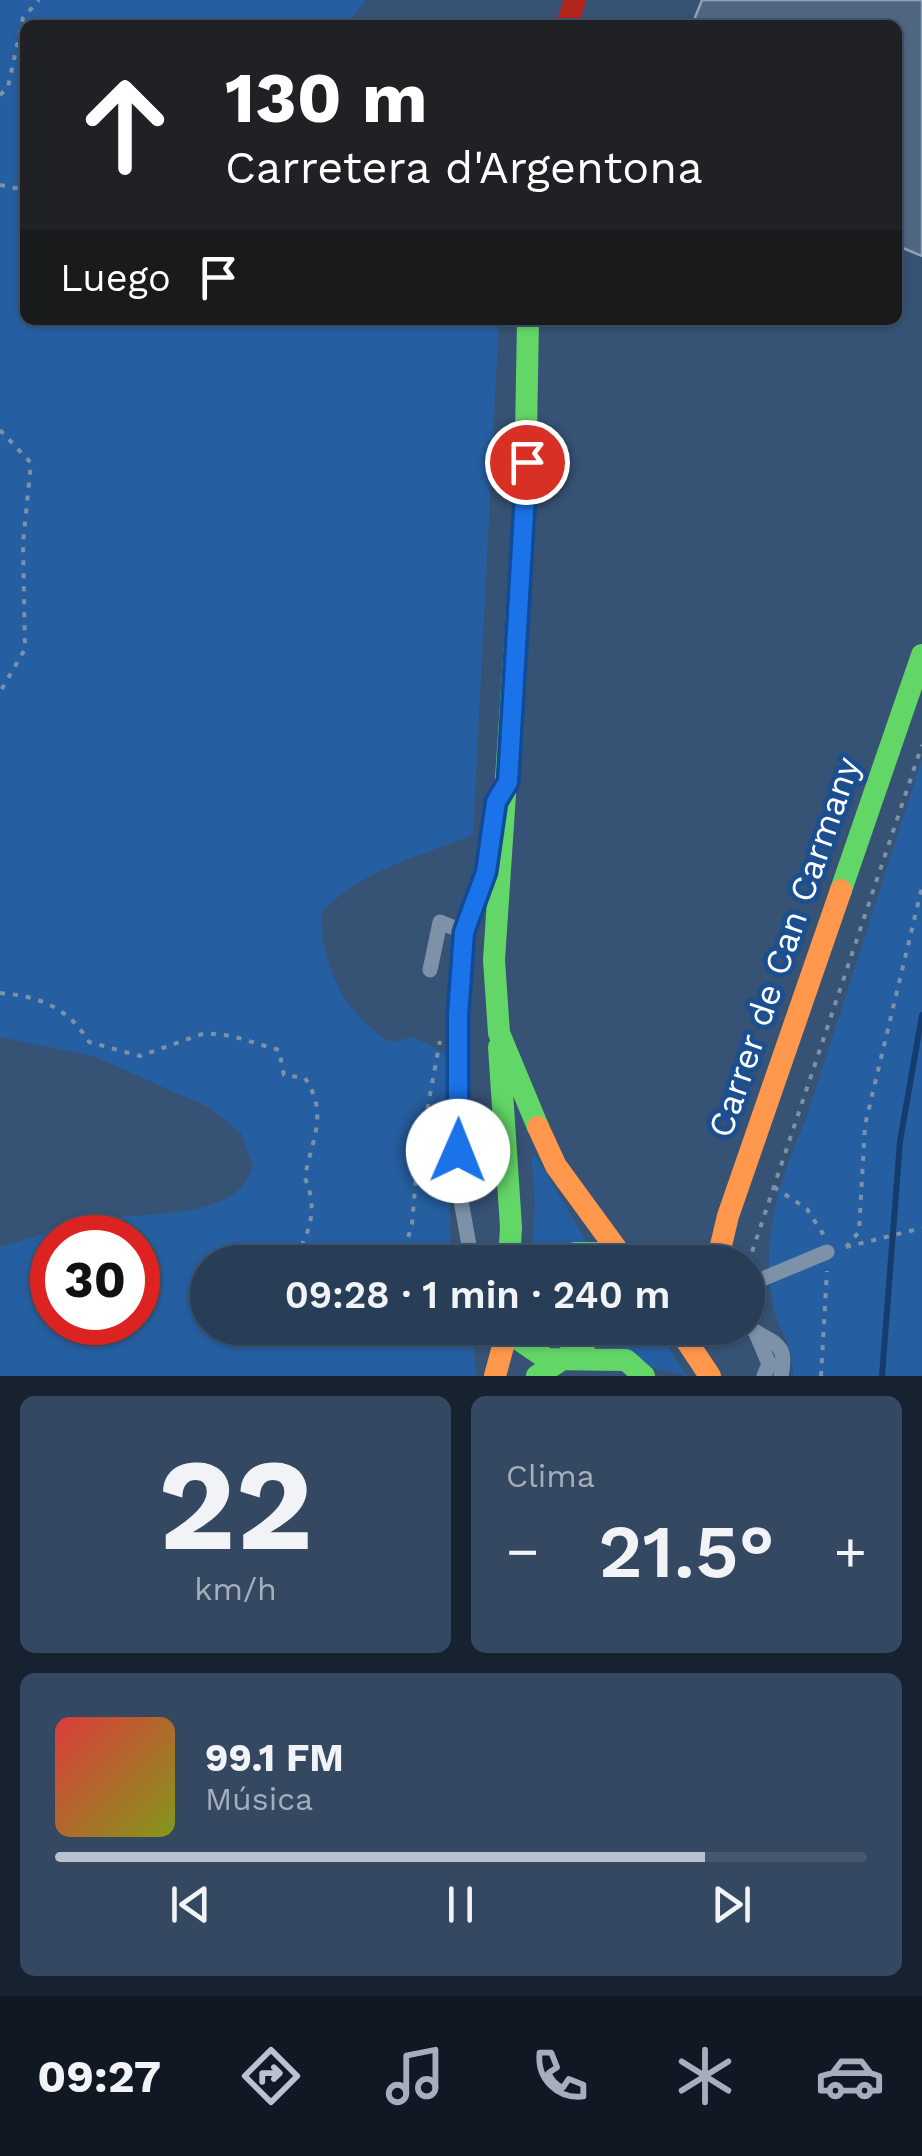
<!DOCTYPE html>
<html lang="es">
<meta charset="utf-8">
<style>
:root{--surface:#283e57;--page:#344961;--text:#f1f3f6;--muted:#a5aeba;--line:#44576d;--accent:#b9c2ce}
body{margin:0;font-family:"Work Sans",sans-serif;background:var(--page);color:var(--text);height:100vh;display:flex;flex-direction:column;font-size:38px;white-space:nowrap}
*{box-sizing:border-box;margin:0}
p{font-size:32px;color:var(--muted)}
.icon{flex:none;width:55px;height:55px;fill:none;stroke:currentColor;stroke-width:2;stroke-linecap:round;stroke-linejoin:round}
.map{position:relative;height:1376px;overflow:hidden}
.details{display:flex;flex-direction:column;gap:20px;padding:20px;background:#162230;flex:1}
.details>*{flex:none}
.top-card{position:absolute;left:20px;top:20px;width:882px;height:305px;border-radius:15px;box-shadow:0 2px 8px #0004,0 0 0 2px var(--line);background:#202124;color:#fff;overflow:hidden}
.speed{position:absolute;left:30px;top:1215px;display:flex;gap:20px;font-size:50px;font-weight:700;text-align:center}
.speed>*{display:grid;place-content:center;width:130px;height:130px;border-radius:50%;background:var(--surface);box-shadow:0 2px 8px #0004,0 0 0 2px var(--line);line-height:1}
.speed .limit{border:15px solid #d22;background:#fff;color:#111}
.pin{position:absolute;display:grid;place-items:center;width:85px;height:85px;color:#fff;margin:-42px;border:5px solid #fff;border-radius:50%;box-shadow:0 2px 10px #0007}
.me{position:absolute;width:110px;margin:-55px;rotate:1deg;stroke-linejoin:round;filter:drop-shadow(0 0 8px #0008)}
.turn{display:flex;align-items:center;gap:35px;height:210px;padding:0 40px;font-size:45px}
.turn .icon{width:130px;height:130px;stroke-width:2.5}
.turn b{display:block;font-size:70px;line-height:85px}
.then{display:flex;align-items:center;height:95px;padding:0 40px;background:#0003;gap:20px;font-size:38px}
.big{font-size:75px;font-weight:600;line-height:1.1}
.details .widget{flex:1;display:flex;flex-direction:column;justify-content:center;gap:15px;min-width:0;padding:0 35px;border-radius:15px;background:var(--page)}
.details .dial{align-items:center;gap:0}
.dial b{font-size:130px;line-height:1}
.song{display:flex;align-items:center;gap:30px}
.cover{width:120px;height:120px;border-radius:15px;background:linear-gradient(135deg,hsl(0 70% 55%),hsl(70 70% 35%))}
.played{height:10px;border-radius:5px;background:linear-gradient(90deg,var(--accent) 80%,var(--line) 80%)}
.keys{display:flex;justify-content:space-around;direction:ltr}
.heat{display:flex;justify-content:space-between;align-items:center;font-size:55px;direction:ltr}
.details .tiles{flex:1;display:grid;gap:20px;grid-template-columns:1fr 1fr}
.widget:last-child{grid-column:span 2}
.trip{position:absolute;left:190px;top:1245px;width:575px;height:100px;border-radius:50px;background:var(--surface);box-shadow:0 2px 8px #0004,0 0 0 2px var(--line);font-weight:600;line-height:100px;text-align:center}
.menu{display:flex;height:160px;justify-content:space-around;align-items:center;background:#101923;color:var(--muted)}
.menu .icon{width:70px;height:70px}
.menu .selected{color:var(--accent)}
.menu b{font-size:45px;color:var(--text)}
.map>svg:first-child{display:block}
.green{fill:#265fa1;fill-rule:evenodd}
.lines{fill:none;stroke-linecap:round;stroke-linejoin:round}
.stream{stroke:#153c6e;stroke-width:6}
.building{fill:#506783;stroke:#92a2b6;stroke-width:2.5}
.path{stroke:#7d92a8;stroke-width:4;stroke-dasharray:5 8;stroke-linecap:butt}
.street{stroke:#7d92a8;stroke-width:15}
.fast{stroke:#63d668;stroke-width:22}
.slow{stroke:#ff974d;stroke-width:22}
.jam{stroke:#b3261e;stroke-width:22}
.route-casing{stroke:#114b97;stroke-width:25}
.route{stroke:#1a73e8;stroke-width:18}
.labels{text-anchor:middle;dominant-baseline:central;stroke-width:10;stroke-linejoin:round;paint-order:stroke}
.street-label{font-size:35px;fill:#fff;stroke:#1b4f8f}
</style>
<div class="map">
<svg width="922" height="1376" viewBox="0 0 922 1376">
<rect width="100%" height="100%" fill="#365274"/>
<path class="green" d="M0,0H366L347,25H25V320H499L473,835C418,858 365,867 322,912C319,963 346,1018 392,1042L414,1037L449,1055L450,1262H208V1328H472L476,1376H0V1247C30,1238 61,1228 91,1221C137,1210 238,1224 253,1166L241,1133L210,1108L93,1056L0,1037ZM52,1238H138V1322H52Z
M922,759V1376H793C794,1347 777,1328 772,1301C761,1236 780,1178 806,1119Z
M535,1155L590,1247L548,1262H531L535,1199L531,1156Z
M540,1328H588L567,1346L547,1340Z
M629,1328H656L687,1376L607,1356Z"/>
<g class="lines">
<path class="stream" d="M882,1376L900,1141L922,1015"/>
</g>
<path class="building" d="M702,0H922V256L898,246V25H692Z"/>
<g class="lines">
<path class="path" d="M0,95L8,87L23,18L39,0
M0,185L25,190
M0,430L31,463L23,543L25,649L0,692
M0,993C39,996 69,1008 89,1042L140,1056L205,1033L232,1036L279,1050L284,1075L305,1078C330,1115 310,1143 305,1178C319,1211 309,1233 293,1262
M774,1187L807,1209L825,1237
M846,1247L859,1232L865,1125L922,887
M846,1247L922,1228
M401,1262L412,1224L417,1165L440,1041
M748,1264L922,745
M309,1328H335
M821,1376L827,1271"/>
<path class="street" d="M430,970L440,922L464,932
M472,1262L458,1184V1015L464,932L486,872L493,827
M748,1285L827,1252
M748,1326C771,1345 789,1339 781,1376
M756,1333L769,1364L764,1376"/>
<path class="fast" d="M528,320L525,492L494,960L499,1033L538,1127
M841,890L922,655
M499,1047L511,1227L509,1262
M555,1262L575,1253H617
M508,1332L547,1359L626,1360L644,1376
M537,1376L581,1347L597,1328"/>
<path class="slow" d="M538,1127L556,1166L626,1262
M717,1262L728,1216L841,890
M678,1328L710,1376
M495,1376L508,1328"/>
<path class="jam" d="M567,25L575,0"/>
</g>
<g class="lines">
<defs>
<path id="route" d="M458,1151V1015L464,932L486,872L496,802L508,782L527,462"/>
</defs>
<use href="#route" class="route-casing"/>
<use href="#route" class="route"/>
</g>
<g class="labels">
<g class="street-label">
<text transform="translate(784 947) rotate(-71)">Carrer de Can Carmany</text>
</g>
</g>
</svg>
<div class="speed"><div class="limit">30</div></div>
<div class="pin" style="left:527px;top:462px;background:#d93025"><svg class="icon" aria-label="arrive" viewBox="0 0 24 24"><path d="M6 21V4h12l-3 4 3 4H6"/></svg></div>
<svg class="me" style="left:458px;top:1151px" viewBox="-20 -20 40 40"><circle r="19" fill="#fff"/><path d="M0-13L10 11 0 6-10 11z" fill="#1a73e8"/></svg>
<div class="trip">09:28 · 1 min · 240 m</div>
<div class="top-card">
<div class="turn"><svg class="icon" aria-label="ahead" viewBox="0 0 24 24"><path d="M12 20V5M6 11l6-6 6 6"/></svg><div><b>130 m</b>Carretera d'Argentona</div></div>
<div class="then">Luego<svg class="icon" aria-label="arrive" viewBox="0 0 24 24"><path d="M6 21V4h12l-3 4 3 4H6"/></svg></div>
</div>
</div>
<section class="details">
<div class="tiles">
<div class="widget dial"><b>22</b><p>km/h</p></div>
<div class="widget"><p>Clima</p>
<div class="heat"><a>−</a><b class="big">21.5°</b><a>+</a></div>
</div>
<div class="widget">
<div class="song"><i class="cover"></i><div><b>99.1 FM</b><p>Música</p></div></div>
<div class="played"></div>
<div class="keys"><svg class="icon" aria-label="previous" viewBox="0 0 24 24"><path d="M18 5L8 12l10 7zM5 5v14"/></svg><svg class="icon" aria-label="pause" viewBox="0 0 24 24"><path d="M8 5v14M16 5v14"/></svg><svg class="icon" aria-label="next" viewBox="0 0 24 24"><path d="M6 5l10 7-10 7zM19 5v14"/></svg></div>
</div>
</div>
</section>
<nav class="menu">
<b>09:27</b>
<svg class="icon selected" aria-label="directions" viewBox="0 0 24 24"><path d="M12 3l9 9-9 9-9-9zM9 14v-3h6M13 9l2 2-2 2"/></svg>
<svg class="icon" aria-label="music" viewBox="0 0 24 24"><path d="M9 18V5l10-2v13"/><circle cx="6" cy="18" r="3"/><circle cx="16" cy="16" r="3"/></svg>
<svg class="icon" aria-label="phone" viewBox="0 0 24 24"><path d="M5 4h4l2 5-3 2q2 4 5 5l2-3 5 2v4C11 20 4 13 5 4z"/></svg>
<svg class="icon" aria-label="climate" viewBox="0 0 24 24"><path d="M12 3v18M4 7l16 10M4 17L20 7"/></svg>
<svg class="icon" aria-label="car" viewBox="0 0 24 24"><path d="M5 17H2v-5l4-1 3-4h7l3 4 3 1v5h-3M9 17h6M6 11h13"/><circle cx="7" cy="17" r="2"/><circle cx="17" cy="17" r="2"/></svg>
</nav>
